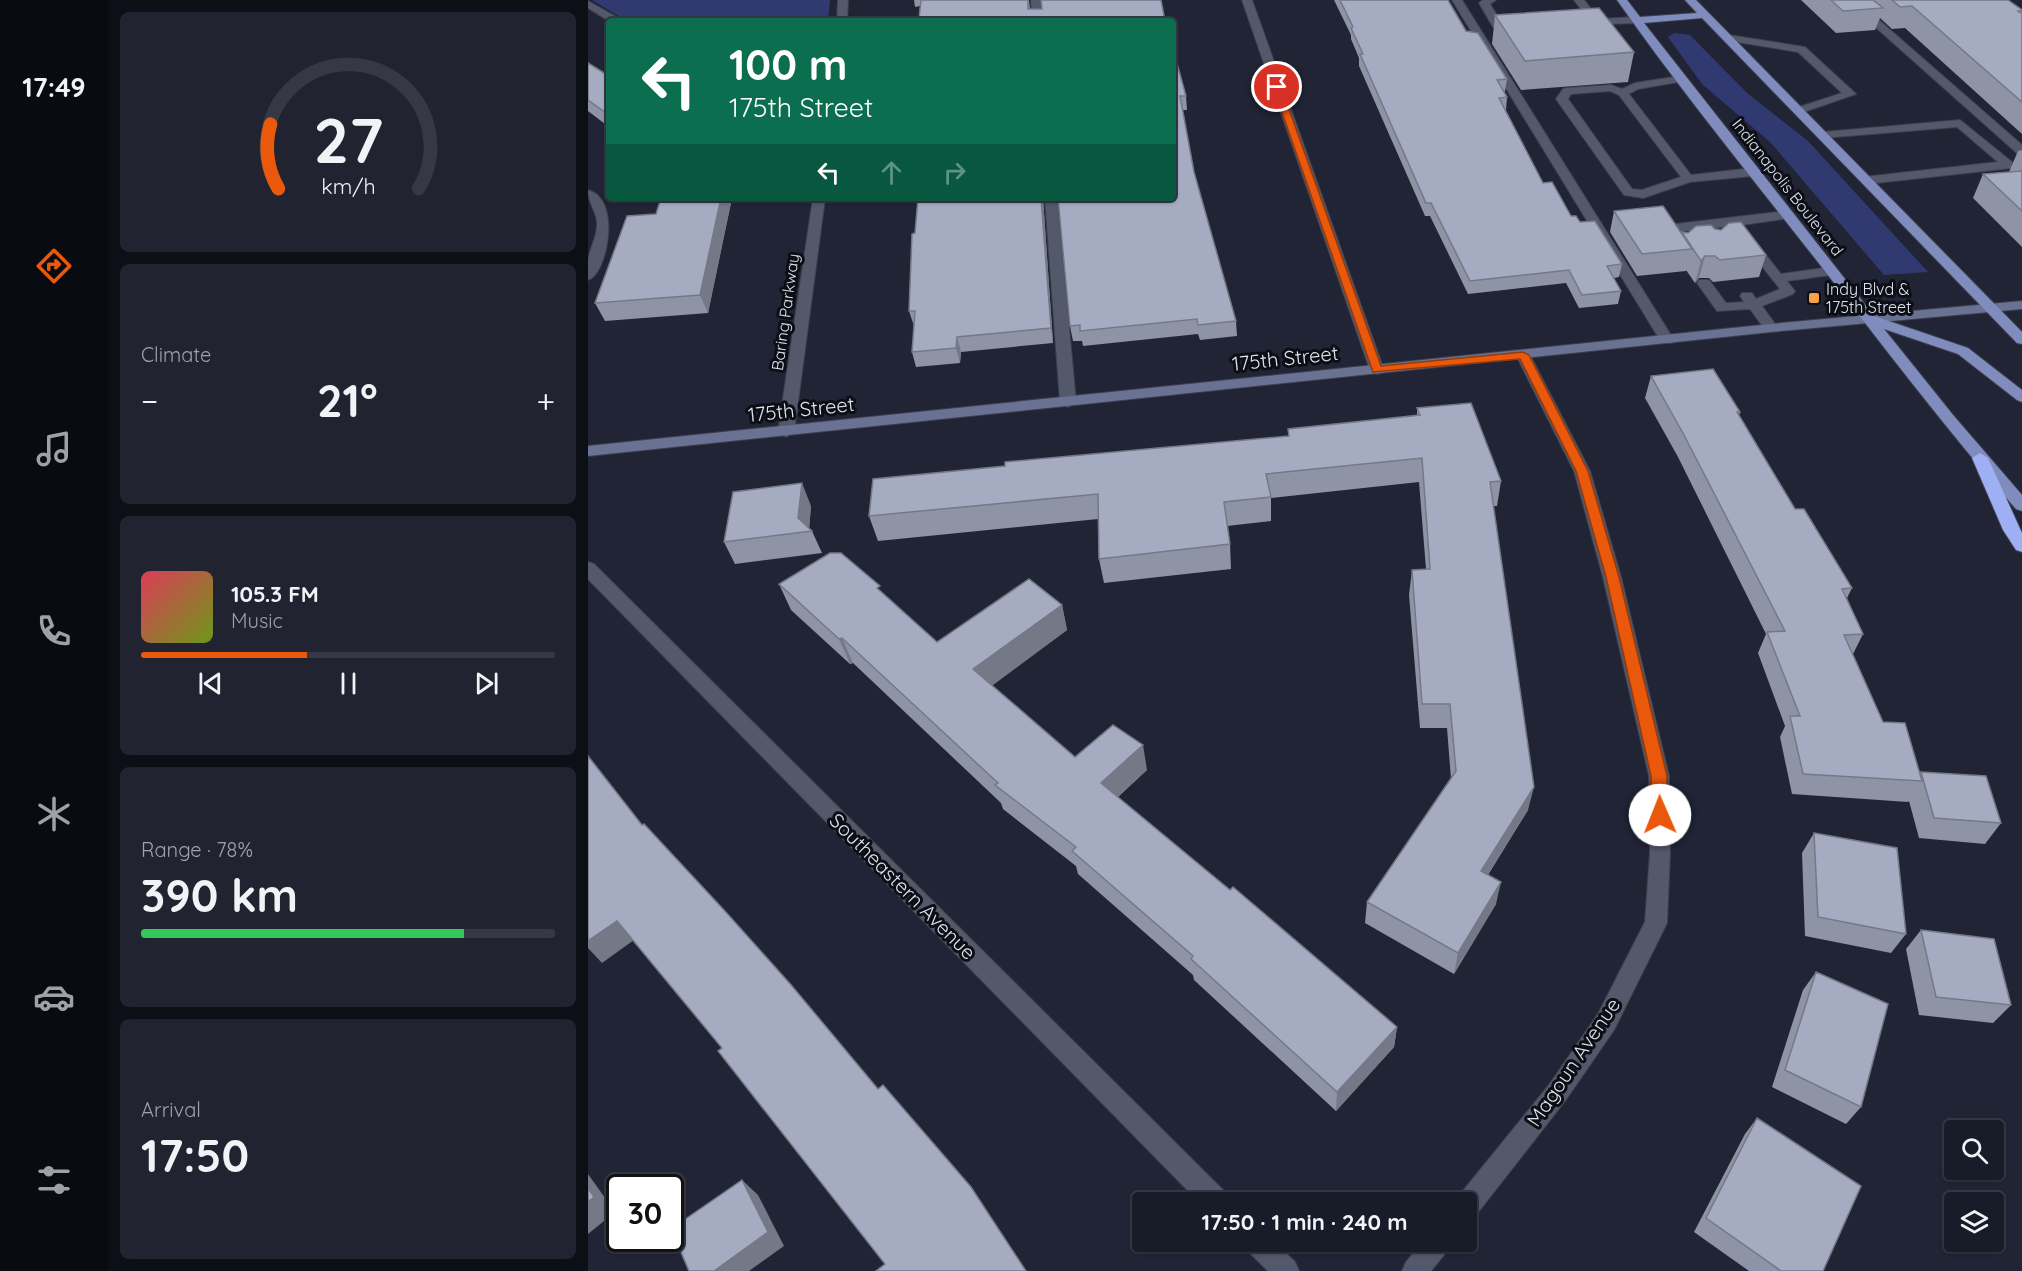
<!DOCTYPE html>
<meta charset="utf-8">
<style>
:root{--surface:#181b28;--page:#212430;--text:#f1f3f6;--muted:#9fa1a8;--line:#363945;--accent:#ea580c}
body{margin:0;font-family:Quicksand,sans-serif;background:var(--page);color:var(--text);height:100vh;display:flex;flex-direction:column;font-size:22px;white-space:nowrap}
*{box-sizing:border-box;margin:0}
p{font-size:20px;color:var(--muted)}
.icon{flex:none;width:33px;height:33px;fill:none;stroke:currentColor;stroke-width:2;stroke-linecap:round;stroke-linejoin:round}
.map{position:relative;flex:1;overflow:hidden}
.panel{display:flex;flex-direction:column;gap:12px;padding:12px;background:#0d0f16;width:480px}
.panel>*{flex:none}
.hud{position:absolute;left:18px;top:18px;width:570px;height:183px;border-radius:6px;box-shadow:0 2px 4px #0004,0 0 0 2px var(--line);background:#0b6e4f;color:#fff;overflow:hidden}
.tools{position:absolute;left:1356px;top:1120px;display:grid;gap:12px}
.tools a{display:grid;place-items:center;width:60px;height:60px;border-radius:6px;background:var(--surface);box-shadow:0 2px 4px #0004,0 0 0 2px var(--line);font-size:30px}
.speed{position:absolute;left:18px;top:1174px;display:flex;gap:12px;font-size:30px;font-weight:700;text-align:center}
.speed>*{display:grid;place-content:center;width:78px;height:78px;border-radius:50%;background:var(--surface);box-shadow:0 2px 4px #0004,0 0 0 2px var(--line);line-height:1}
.speed .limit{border:3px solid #111;border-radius:9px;background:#fff;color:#111}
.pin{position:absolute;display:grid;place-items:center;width:51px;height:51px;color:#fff;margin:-26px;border:3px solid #fff;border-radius:50%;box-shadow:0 2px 6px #0007}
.me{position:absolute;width:66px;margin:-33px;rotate:359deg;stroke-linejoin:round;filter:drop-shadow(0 0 4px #0008)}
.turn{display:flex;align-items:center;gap:21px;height:126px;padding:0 24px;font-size:27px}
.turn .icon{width:78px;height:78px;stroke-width:2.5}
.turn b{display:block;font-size:42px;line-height:51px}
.lanes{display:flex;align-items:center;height:57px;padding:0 24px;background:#0003;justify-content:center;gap:30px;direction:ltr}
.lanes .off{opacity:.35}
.big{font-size:45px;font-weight:700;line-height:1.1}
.panel .card{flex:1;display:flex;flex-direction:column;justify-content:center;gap:9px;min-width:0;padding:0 21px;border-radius:9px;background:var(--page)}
.panel .dial{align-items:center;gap:0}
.dial svg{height:156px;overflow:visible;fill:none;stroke:var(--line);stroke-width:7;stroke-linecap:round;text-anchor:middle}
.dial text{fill:var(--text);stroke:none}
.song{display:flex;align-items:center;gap:18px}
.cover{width:72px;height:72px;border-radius:9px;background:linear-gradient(135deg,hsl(350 70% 55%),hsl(80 70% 35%))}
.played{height:6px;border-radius:3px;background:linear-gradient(90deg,var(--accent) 40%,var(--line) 40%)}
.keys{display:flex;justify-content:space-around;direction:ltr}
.heat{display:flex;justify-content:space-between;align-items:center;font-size:33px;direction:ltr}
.charge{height:9px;border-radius:4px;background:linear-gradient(90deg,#34c759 78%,var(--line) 0)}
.trip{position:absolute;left:544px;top:1192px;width:345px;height:60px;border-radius:6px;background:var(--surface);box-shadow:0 2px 4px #0004,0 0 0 2px var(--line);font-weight:700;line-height:60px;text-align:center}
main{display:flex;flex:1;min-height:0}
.dock{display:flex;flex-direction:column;width:108px;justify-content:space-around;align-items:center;background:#0a0b10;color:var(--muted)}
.dock .icon{width:42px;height:42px}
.dock .on{color:var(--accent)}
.dock b{font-size:27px;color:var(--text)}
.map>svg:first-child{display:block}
.green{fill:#303a71}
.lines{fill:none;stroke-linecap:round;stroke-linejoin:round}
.lane-casing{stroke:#3d404e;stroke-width:2}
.street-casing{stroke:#3d404e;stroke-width:2}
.secondary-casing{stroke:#3d404e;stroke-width:2}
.primary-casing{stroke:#3d404e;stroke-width:2}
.highway-casing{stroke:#3d404e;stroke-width:2}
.lane{fill:#53586b;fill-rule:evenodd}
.street{fill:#53586b;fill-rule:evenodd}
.secondary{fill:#6a7294;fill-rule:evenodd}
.primary{fill:#808cbd;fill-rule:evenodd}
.highway{fill:#9eaff3;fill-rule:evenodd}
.wall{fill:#8e93a6}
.shaded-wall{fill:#747887}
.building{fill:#a5abc1;stroke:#747887;stroke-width:1.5}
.route{fill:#ea580c;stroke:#983908;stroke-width:1.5}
.poi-dot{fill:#f7a149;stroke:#0c0e15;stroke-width:2}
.labels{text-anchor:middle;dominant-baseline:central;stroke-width:6;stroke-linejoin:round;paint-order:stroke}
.far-street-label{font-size:16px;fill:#dfe2ed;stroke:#0c0e15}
.far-poi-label{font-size:16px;fill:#dfe2ed;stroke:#0c0e15;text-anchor:start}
.street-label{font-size:20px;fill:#dfe2ed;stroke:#0c0e15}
</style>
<main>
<nav class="dock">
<b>17:49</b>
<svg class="icon on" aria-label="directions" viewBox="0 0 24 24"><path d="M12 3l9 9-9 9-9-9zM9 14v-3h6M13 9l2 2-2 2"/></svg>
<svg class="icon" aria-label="music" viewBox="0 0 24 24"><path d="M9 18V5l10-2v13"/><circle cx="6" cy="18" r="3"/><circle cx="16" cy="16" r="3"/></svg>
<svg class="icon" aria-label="phone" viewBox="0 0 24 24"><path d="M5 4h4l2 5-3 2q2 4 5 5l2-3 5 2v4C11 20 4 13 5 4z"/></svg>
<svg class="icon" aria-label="climate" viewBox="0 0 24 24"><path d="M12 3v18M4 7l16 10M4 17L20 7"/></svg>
<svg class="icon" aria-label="car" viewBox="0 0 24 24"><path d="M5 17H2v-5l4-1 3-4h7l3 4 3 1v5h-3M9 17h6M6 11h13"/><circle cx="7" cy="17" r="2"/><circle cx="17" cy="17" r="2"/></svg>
<svg class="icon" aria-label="filters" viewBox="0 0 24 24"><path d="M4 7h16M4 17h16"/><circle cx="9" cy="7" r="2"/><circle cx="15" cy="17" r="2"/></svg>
</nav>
<section class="panel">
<div class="card dial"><svg viewBox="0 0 100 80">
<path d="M14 69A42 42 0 1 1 86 69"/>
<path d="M14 69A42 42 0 0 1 10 36" stroke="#ea580c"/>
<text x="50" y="56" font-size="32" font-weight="700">27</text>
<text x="50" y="72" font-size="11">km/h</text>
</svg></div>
<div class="card"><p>Climate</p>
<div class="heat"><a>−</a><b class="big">21°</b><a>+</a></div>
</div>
<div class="card">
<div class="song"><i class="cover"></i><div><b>105.3 FM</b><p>Music</p></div></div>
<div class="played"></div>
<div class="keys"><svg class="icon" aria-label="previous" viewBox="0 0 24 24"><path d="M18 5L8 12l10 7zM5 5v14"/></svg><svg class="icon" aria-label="pause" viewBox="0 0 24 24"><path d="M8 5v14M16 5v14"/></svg><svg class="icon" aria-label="next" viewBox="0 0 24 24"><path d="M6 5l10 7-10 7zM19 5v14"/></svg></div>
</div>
<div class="card"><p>Range · 78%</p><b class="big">390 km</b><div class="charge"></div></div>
<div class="card"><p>Arrival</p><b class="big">17:50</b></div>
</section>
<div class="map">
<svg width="1434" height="1271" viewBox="0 0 1434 1271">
<rect width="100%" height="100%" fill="#202435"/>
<path class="green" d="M4,0H242L240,21H39Z
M1086,33L1102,35L1159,93L1220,141L1340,272L1296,275L1183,143L1114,84L1080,37Z"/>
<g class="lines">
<defs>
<path id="lane" d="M443,0H453L454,21H444Z
M864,0H874L1086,340L1084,343H1074L1072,340Z
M908,0L902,4L913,22L931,25V29L905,27L891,3L895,0Z
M986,0H996L1011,19L1049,17L1054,20L1049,23L993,25V21L1001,20Z
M1257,0H1268L1434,145V155L1430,154Z
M1141,35L1217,47L1268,94L1216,112H1208V108L1254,93L1210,52L1137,40L1136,38Z
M1092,76L1097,79L1096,81L1050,89L1041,94L1103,175L1165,168L1171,172L1165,176L1102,182L1055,198L1036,195L968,99L975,89L979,88L1023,85L1034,89L1047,83ZM1022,91L1031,95L1093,177L1054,190L1044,189L980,99L983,94Z
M1372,120L1424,162V168L1279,184L1273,180L1275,177L1410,162L1369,127L1235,138L1229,135L1235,132Z
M0,190C35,200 18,276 0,280C0,274 0,266 0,260C2,247 10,236 9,222C8,210 0,203 0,190Z
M457,198H469L488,402L480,407L472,402Z
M1199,211L1205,215L1203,218L1154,225L1193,274L1243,267L1250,271L1243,275L1199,281L1207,291L1205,294L1174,306L1190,328L1183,332L1178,331L1162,309L1129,311L1109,283L1111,280H1121L1138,303L1156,302L1152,296L1154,293H1164L1168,299L1192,289L1142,226L1120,229L1133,246L1126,250L1121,249L1108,230L1088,232L1093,240L1087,244L1082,243L1073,229L1079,225Z"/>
<path id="street" d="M250,0H260L259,21H249Z
M654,0H664L796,370L794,373L789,374L782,370Z
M0,1L32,19L33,21H21L0,8Z
M225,198H237L206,432L198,437L190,432Z
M935,351L942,355L1002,471L1033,577L1081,776L1082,853L1079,923L1026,1030L977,1101L888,1215L879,1219V1203H868L870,1197L961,1085L1010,1014L1057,922L1062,853L1061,776L1015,577L986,471L928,355Z
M0,562L6,564L639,1194L643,1203H612L0,579Z
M656,1242H687L707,1262L711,1271H680L660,1251Z
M834,1242H863L859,1251L843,1271H814L818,1262Z"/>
<path id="secondary" d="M1434,301V309L1183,332L0,456V446L1183,324Z"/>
<path id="primary" d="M1029,0H1039L1052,17L1109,13L1097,0H1108L1434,332V344L1429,343L1114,18L1056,23L1286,316L1380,348L1434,390V402L1429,400L1370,354L1296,329L1365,415L1434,495V511L1428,509C1357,428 1292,342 1226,257C1159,172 1091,88 1029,0Z"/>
<path id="highway" d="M1392,453L1400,458L1434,533V552L1428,550L1415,530L1384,458Z"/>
</defs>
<use href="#lane" class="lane-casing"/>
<use href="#street" class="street-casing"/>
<use href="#secondary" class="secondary-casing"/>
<use href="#primary" class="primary-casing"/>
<use href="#highway" class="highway-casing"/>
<use href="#lane" class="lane"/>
<use href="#street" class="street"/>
<use href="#secondary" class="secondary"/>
<use href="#primary" class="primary"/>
<use href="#highway" class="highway"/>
</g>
<path class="wall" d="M326,0H441L442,9L577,21H331L332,6L327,7Z
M746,0H860L878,31L919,79L917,91L916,92L919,97L918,110H917L955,183L983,216L992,222L1034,264L1031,277L1026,278L1033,291L1030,304L991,308L978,283L880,294L842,216H837L771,66V58L763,39V35Z
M1213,0H1420L1434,10V134L1317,28L1304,29L1292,18L1287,30L1248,33Z
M907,15L1046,52L1040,82L933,90L904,44Z
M585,49L598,96L599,110H594L606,172L648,321L649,336L612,340L610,334L495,346L494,341H485L482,326Z
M0,63L21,76V127L0,111Z
M1434,150V247L1385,198L1395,174L1421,172L1430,151Z
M73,198H144L120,313L17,321L7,303L68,214Z
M455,198L465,343L373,352L372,363L328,367L324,352L326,326L321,311L327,233Z
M1026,211L1094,234L1127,229L1178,255L1171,277L1125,282L1121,278H1111L1107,283L1098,270V271L1049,276L1022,232Z
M1063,376L1152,412L1151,416L1207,509L1264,588L1259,598L1275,634L1265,654L1295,722L1332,773L1333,772L1413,823L1397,844L1331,838L1321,801L1320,802L1204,794L1192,737L1197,726L1170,653L1178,634L1090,457L1057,398Z
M829,408L913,481L909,506H905L940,810L900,875L908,904L866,974L777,923L779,902L863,779L859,728H832L821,595L824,570L838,569L831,482L683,498V521L639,526L642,544L643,569L516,583L511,559L510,519L290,541L281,516L417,466L700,436V429L829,416Z
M223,506L221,528L224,531L234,553L147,564L136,542Z
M191,584L295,594L349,642L474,605L479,630L404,685L487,757L559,770L530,797L809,1027L806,1047L748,1111L606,980L605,975L490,874L488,866L415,809L413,803L265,663L262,664L203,610Z
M1226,833L1318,934L1303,953L1217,936L1214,853Z
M1333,930L1423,1005L1405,1023L1331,1015L1318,949Z
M1228,972L1273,1107L1258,1124L1184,1087L1215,990Z
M1169,1118L1235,1271H1161L1106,1232L1157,1134Z"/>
<path class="shaded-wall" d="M133,198H144L120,313L112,295Z
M453,198H455L465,343L463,328Z
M1117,256L1111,278L1107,283L1113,261Z
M369,337L373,352L372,363L368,348Z
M214,483L223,506L221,531L210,518Z
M474,605L479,630L393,694L385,669Z
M254,638L265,663L262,664L251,639Z
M555,745L559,770L518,807L513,783Z
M946,787L940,810L888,893L893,871Z
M913,882L908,904L866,974L870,953Z
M29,921L46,940L14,963L0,948V941Z
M809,1027L806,1047L748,1111L749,1092Z
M0,1174L27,1212L0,1234Z
M154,1180L170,1195L196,1246L161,1271H126Z"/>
<path class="building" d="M333,0H440V9H454L453,0H573L577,21H334V19H331Z
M752,0H860L878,31L890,33L919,79L909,80L919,97L911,98L955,183L964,182L983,216H988L992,222L1007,221L1034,264L1019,266L1033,291L994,295L981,270L882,281L843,203H838L772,54H775L763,28L765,27Z
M1243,0H1285L1295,8L1255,11Z
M1304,0H1420L1434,10V11H1430L1434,14V102L1324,6L1312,7Z
M1011,8L1046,52L937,61L907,15Z
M585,49L598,96H592L606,172L648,321L610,325L609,319L492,331V325L482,326L470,198H585Z
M0,63L21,76V115L0,100Z
M1434,171V211L1395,174Z
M73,198H133L112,295L7,303L39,216L68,214Z
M330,198H453L463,328L369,337L368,348L324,352L327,311H321L324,234L327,233Z
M1075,206L1104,249L1054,254L1026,211Z
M1153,222L1178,255L1132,260L1127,256H1117L1113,261L1094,232L1100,233L1108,226L1123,225L1127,229L1133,230L1141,223Z
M1125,369L1152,412H1149L1207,509H1216L1264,588L1254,589L1275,634L1256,635L1295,722L1317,723L1334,781L1215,774L1202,716H1212L1179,632L1197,631L1096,435L1063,376Z
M883,403L913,481L902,482L946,787L893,871L913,882L870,953L779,902L868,771L862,704H834L824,570L842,569L834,458L678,474L683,497L636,502L642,544L511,559L510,494L281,516L285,479L417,466V462L701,436L700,429L832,415L829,408Z
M214,483L210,518L224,531L136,542L145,492Z
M242,553H253L292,586L289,588L349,642L441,579L474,605L385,669L487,757L525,725L555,745L513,783L642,890L645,887L809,1027L749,1092L603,959L605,956L484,851L488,847L407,785L410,783L254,638L251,639L191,584Z
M0,756L54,825L56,824L136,910L204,986L290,1089L295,1085L383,1187L438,1271H288L297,1264L130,1051L134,1048L29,921L0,941Z
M1333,772L1398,776L1413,823L1346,818Z
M1226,833L1309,848L1318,934L1230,917Z
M1333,930L1406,939L1423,1005L1348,997Z
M1228,972L1300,1004L1273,1107L1197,1070Z
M1169,1118L1273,1186L1235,1271H1193L1118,1218Z
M154,1180L180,1232L126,1271H101L83,1229Z
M0,1188L6,1197L0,1202Z"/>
<path class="route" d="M689,84L693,87L793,366L935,352L941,355L1000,471L1031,577L1079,776V815L1077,819L1072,821L1066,819L1064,815L1063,776L1018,577L988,471L932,359L785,372L685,87Z"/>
<rect class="poi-dot" x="1220" y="292" width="12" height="12" rx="3"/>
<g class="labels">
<g class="far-street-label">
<text transform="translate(1200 187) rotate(52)">Indianapolis Boulevard</text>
<text transform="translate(197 312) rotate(-82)">Baring Parkway</text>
</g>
<g class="far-poi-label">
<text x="1238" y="289">Indy Blvd &amp;<tspan x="1238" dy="18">175th Street</tspan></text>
</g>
<g class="street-label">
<text transform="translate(697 358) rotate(-6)">175th Street</text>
<text transform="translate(213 409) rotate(-6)">175th Street</text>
<text transform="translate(315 886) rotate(45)">Southeastern Avenue</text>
<text transform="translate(985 1062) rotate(-56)">Magoun Avenue</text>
</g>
</g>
</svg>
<div class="tools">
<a><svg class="icon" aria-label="search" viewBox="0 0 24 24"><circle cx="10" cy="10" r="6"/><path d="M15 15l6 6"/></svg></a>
<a><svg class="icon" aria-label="layers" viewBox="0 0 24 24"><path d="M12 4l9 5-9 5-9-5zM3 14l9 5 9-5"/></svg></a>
</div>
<div class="speed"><div class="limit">30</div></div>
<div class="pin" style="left:689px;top:87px;background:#d93025"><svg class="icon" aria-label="arrive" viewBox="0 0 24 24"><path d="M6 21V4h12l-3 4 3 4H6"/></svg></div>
<svg class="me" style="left:1072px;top:815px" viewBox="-20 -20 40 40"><circle r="19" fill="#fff"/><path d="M0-13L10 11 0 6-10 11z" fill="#ea580c"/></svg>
<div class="trip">17:50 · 1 min · 240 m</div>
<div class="hud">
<div class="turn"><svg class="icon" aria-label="left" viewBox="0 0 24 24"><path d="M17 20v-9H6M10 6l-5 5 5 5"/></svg><div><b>100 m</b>175th Street</div></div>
<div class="lanes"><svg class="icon" aria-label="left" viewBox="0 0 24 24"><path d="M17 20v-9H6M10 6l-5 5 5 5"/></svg><svg class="icon off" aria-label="ahead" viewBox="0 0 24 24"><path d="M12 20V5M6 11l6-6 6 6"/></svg><svg class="icon off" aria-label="right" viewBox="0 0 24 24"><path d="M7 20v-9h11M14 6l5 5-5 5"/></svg></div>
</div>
</div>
</main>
